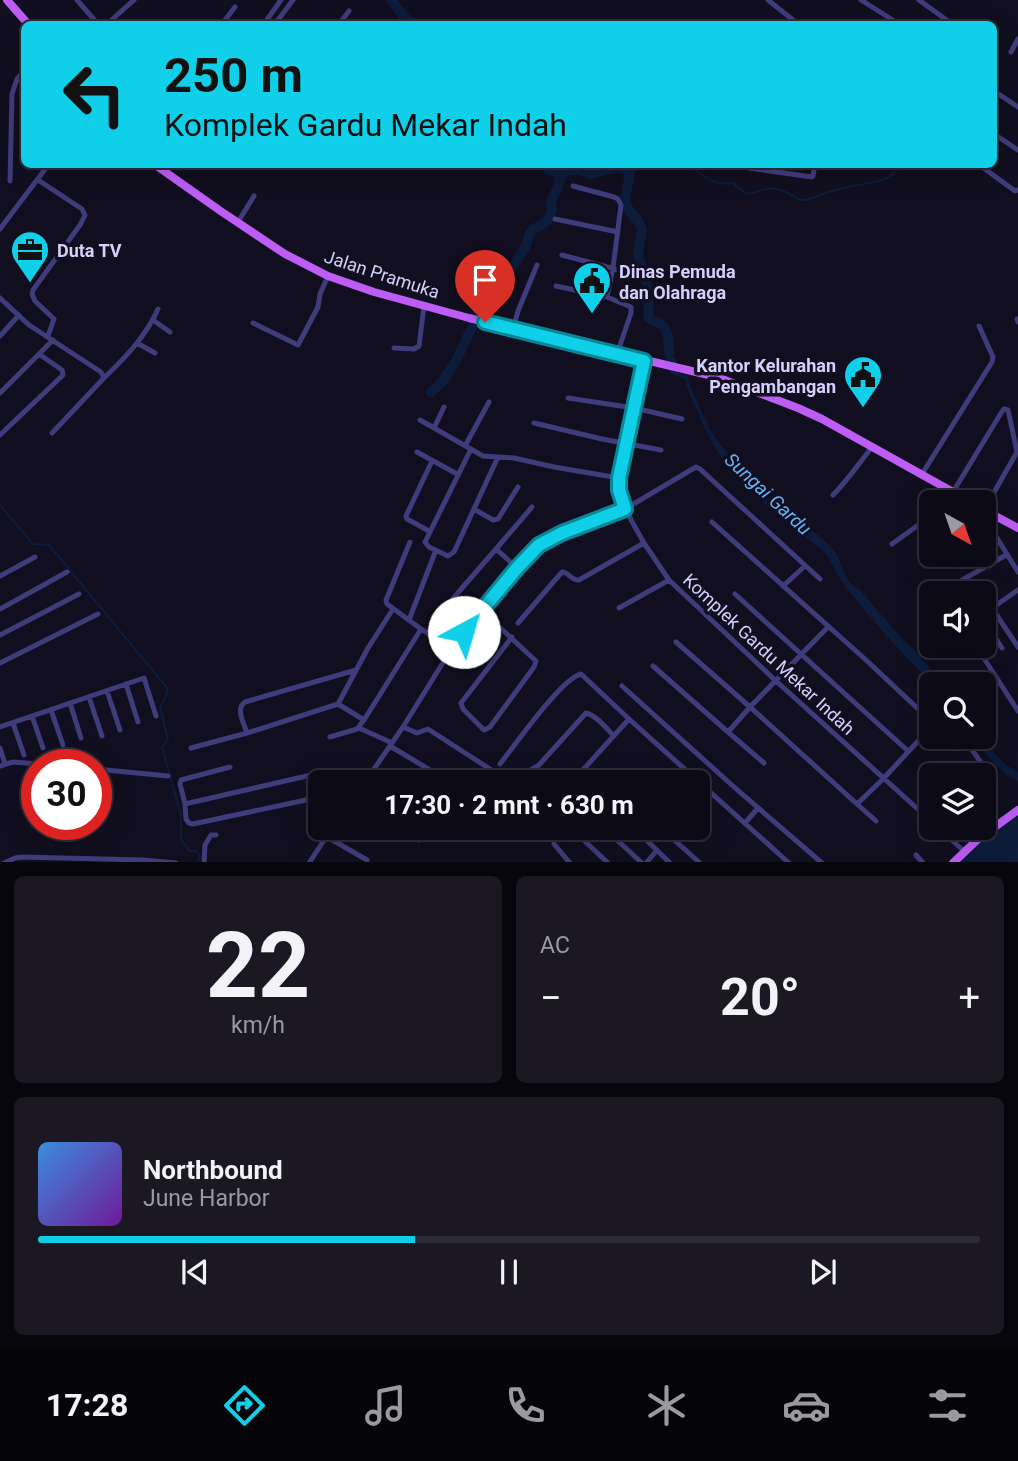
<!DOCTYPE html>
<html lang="id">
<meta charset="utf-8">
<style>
:root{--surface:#0d0a17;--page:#1b1824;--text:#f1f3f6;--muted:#9a9aa1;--line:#2d2b36;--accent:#0fd0e8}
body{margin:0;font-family:Roboto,sans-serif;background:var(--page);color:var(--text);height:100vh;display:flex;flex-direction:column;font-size:26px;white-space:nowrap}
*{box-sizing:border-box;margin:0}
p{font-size:23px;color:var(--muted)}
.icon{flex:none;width:38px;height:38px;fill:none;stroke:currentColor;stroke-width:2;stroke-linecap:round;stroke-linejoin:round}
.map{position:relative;height:862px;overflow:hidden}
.sheet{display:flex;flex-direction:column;gap:14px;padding:14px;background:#07060d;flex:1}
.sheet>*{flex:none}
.hud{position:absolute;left:21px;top:21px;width:976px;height:147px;border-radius:10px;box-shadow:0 7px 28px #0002,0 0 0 2px var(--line);background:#0fd0e8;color:#111;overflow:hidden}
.needle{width:46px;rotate:140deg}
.fabs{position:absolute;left:919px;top:490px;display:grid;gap:14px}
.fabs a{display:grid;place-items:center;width:77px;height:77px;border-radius:10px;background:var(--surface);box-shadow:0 7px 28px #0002,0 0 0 2px var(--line);font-size:35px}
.speed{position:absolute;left:21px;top:749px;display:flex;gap:14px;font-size:35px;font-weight:700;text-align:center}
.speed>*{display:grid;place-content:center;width:91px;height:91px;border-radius:50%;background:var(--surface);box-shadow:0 7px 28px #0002,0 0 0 2px var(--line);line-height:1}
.speed .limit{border:10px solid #d22;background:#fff;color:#111}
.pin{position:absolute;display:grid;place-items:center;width:60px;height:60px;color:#fff;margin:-72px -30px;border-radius:50% 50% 50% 0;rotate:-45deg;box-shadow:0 0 7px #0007}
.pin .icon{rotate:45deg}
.me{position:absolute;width:77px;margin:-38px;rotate:39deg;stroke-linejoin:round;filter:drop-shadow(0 0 5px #0008)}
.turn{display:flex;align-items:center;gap:24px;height:147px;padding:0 28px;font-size:32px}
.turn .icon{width:91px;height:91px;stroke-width:2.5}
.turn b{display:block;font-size:49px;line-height:60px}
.big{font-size:52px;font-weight:700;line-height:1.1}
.sheet .widget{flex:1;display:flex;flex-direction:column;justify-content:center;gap:10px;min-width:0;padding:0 24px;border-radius:10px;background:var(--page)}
.sheet .dial{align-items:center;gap:0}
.dial b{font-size:91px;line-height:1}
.song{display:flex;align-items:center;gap:21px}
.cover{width:84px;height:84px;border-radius:10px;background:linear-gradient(135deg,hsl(210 70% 55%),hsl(280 70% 35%))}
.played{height:7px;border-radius:4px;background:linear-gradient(90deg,var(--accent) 40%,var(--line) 40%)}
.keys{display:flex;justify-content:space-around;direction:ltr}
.heat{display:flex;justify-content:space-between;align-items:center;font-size:38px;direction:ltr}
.sheet .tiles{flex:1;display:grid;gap:14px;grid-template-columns:1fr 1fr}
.widget:last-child{grid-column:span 2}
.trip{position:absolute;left:308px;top:770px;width:402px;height:70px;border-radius:10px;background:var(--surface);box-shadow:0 7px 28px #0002,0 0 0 2px var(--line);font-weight:700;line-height:70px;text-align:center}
.dock{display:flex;height:112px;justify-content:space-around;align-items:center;background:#050409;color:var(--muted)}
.dock .icon{width:49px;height:49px}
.dock .active{color:var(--accent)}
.dock b{font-size:32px;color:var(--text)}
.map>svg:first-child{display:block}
.water{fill:#0c1c3a}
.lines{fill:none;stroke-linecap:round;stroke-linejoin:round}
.stream{stroke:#0c1c3a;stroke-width:2}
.river{stroke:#0c1c3a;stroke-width:10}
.minor{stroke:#3f3c7b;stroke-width:5}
.primary{stroke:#bd5df5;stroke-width:8}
.route-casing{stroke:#0a8797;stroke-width:18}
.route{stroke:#0fd0e8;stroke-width:12}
.labels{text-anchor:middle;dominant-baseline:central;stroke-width:7;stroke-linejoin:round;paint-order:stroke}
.poi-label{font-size:18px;font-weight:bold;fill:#d5cffc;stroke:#110e1f;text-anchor:start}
.street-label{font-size:18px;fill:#d5cffc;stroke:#110e1f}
.water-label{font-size:19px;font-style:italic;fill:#64b1f5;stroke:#110e1f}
</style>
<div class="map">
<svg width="1018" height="863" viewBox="0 0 1018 863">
<rect width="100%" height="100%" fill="#110e1f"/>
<path class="water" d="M672,342L673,356C678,361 678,366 678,373L688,376C689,387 693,391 697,401C718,455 748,475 791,510C798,516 804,523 811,529C817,535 825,540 831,547C847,564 838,577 860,590L904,641L909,644L924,662L947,684H931C902,651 866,616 841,580C834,571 832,561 824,552C792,527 758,501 731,470C715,452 703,427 695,405C691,396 686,389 686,380L670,373L666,357V343Z
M984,735C992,752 1001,763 1018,772V781C995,768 989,757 973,737H984Z
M1018,816V862L958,863L996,828Z"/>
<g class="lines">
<path class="stream" d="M685,164C703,173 712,187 733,183C755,205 753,185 777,189C787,190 795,199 801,200C810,201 823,193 832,191C849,185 868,185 885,179C892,176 897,170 902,164
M630,171L669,164
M0,505L33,544L49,545L168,689L165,699L160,706L168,740L162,747L181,815V840L190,851H196L200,856L198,863"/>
<path class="river" d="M391,0L408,21L415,24
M546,164L549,170L555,172L562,170H578L591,174L618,167L630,171L625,202L629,210L638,221L642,230L638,254L647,285L649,288L648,317C651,320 655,321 659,323C669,329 669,342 669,352
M431,392L442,382L457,359L490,288L498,279L508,275L526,246L529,235L533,230L549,219L552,210L551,200L558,188L559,180L567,170"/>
<path class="minor" d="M77,0L98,24
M768,0L798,24
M861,0L899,24
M919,0L952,24
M107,24L134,0
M222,24L235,7
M264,24L281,0
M275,24L293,0
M339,24L349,11
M1011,52L1018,39
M994,91L1018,107
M994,134L1018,150
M978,164L1015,191L1018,190
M749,168L812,177L813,176L815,164
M38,180L82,209L85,215L80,225L33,290L32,294L35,301L54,319L48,336
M10,181L12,94L17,79L24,71
M573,186L614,197L618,199L621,205L613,268L607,297
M555,219L618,232
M238,222L254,196
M0,229L49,164
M562,255L638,275
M556,286L607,297L631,307V313L617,354
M0,298L29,325L101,372L104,378L103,379L52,433
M1017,319L1018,322
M153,320L170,332
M253,323L298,345L318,307L320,294L328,276
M513,329L518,311L537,265
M0,336L19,315
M137,343L155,353
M394,348L414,349L419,346L424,306
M644,361L619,478V490L625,509L644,543L669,580L776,681L931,821
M104,378C126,357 146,336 158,309
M0,393L53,340
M568,398L634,408L682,419
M420,420L483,456L514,458L554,467L619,478
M534,423L602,439L661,450
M434,428L444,407
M0,435L63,375L62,370L39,354
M465,446L489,402
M471,449L425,542L429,547L448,556L454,552L498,457
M417,452L457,474
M922,474L992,362L993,357L979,326
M953,492L1001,413L1004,409L1008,410L1017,452L984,510
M833,495C848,480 859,463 873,446
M950,502L959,496
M474,509L493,520L498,519L518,487
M992,514L989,525L1018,572
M712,522L866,660L931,721
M429,531L407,519L406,516L432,461
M410,542L386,600L387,604L421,629L452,648
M892,544L931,516
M517,568L496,549L532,507
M0,576L35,557
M783,586L805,566
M1018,590L992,608L1018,647
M952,593L957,583L1006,555
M735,594L908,751
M619,608L669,580
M0,609L67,572
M481,610L536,661L534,667L490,727L484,730L463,709L461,703L512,637
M442,611L496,549
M409,620L436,550
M984,620L1002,648
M518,623L562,572C569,572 571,581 579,580L644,543
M828,627L750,707L857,804L883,779L931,727
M0,635L79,594
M976,646L1018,711
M0,663L98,614
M653,666L728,732L750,707L676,642
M126,684L138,722
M622,686L734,787L822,863
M107,691L120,730
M89,697L102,736
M70,703L81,738
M338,704L364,720L421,629
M51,710L63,745
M32,716L43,748
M13,723L24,755
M0,727L144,678L156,716
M403,727L417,733L428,729L493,771
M359,728L392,743
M728,732L764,763
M247,733C244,723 235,709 245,702L356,670
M330,737L357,729L364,720
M963,737L987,771
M390,746L450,782
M0,748L5,764
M191,748L247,733L338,704L368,648L393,609
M500,764C515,745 562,678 581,674L629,719L789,863
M0,766L13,762L50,765
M230,767L181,780L180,784L185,804L311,775H318L322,780L321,782
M96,769L168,776
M370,776L380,782
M365,782L403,727L452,648L476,616L531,552L546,540L625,509L696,467L700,469L820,579
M516,782L524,774L539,765L586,713C597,716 606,728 614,736
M572,782L629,719
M185,804L186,819L189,823L193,824L306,800L320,789
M857,804L876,821
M745,823L758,808
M385,828L391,831
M571,828L608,863
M604,828L642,863
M634,828L670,863
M661,828L700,863
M938,828L964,851
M327,837L367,860
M419,840L433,828
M554,844L570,863
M916,855L923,863
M4,863L15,858L22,857L143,860L176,863
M204,863L205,845L211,835H216
M309,863L332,828
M646,863L657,850"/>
<path class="primary" d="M7,0L28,24
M154,164L222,212L285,254L328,276L374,292L469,318L717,377L798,408L822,419L971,502
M984,510L1018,528
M953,863L977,840L1018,810"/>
</g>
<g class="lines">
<defs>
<path id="route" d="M464,632L517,568L539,545L562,533L625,509L619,490V478L644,361L485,322"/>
</defs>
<use href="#route" class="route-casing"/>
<use href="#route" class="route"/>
</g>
<defs>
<symbol id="office-pin" viewBox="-11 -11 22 30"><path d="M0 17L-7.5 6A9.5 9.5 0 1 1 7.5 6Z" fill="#0fd0e8" stroke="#110e1f"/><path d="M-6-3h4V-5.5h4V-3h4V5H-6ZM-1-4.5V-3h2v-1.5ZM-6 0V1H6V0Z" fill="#111"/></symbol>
<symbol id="civic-pin" viewBox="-11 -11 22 30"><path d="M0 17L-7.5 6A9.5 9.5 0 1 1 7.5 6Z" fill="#0fd0e8" stroke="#110e1f"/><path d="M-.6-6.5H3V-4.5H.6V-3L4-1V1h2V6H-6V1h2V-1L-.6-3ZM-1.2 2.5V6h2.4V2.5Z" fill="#111"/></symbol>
</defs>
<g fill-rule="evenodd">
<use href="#office-pin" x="8" y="228" width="44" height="60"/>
<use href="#civic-pin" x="570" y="259" width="44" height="60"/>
<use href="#civic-pin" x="841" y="353" width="44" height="60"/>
</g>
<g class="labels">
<g class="poi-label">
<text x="57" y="250">Duta TV</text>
<text x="619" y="271">Dinas Pemuda<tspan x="619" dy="21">dan Olahraga</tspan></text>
<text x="836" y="365" text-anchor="end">Kantor Kelurahan<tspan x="836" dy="21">Pengambangan</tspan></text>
</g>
<g class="street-label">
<text transform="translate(382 274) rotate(18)">Jalan Pramuka</text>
<text transform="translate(769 654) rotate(43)">Komplek Gardu Mekar Indah</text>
</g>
<g class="water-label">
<text transform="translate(768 494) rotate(43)">Sungai Gardu</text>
</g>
</g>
</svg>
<div class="fabs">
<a><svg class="needle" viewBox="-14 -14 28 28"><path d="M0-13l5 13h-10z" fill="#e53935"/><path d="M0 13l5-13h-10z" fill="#9a9aa1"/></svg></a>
<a><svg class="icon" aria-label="sound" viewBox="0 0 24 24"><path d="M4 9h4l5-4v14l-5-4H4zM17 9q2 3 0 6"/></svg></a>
<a><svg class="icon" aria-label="search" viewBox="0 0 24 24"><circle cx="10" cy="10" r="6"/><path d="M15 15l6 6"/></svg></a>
<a><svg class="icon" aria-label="layers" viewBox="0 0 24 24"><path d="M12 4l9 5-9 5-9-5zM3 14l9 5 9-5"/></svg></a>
</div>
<div class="speed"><div class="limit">30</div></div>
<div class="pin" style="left:485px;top:322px;background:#d93025"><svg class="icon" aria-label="arrive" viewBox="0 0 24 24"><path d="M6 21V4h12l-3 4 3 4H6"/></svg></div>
<svg class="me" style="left:464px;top:632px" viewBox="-20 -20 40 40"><circle r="19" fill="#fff"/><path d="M0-13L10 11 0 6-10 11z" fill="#0fd0e8"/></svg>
<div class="trip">17:30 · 2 mnt · 630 m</div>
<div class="hud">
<div class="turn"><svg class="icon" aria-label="left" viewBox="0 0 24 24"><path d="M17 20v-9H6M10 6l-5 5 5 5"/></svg><div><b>250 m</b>Komplek Gardu Mekar Indah</div></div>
</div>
</div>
<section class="sheet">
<div class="tiles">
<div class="widget dial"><b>22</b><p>km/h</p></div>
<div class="widget"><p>AC</p>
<div class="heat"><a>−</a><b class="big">20°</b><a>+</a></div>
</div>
<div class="widget">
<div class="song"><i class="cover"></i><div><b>Northbound</b><p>June Harbor</p></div></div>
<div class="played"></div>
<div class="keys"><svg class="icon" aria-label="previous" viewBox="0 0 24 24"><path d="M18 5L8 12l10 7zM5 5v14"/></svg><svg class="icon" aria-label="pause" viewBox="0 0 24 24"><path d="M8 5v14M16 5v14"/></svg><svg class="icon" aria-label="next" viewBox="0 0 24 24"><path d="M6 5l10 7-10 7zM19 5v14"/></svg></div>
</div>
</div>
</section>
<nav class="dock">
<b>17:28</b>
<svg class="icon active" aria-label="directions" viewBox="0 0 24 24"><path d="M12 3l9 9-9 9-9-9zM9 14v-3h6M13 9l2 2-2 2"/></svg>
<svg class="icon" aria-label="music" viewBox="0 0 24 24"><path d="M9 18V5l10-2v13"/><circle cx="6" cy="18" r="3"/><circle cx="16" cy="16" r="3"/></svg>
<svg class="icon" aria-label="phone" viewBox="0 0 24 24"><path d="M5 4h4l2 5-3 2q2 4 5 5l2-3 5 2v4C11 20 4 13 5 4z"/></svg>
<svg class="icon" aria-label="climate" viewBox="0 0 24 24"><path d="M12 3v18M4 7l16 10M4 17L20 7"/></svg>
<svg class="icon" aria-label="car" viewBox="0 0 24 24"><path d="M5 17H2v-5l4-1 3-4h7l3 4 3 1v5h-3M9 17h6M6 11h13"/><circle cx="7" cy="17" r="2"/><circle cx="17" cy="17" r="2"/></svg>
<svg class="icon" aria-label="filters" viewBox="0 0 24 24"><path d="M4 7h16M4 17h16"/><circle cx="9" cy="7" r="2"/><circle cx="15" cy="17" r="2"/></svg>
</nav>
